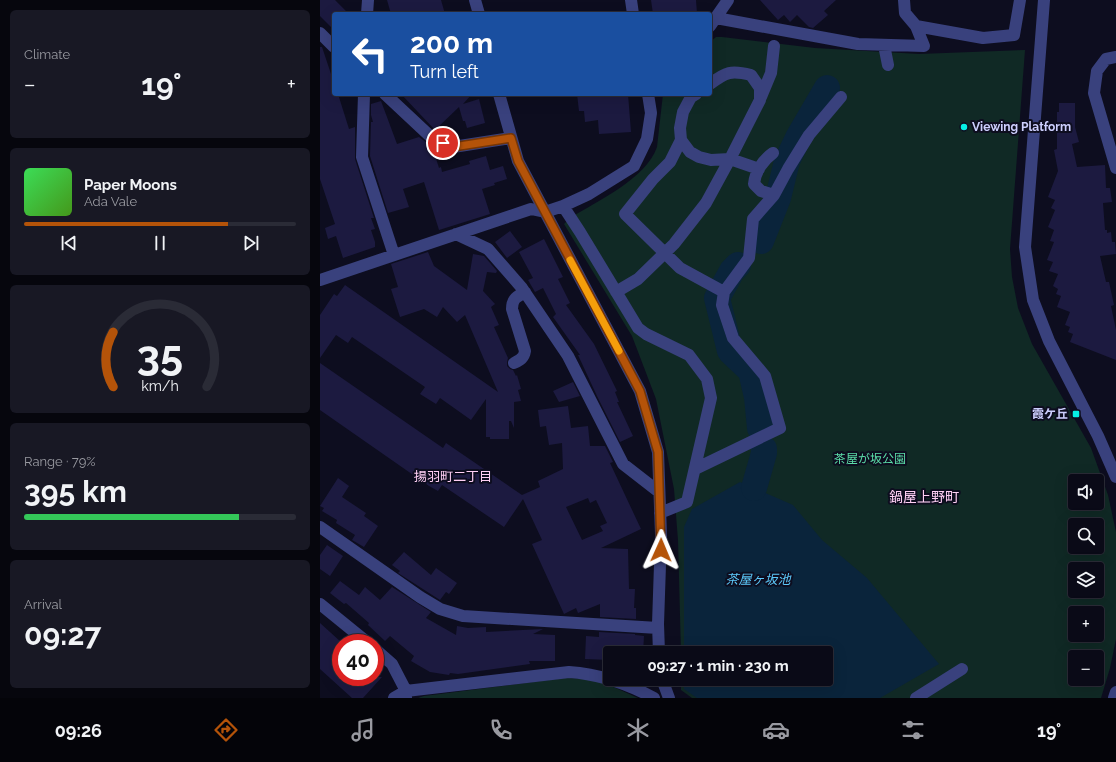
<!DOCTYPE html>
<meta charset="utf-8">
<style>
:root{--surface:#0a0a17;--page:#181824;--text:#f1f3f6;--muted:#999aa1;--line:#2a2b36;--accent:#b45309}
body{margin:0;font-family:Raleway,"Noto Sans JP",sans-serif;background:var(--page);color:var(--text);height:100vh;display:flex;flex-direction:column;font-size:15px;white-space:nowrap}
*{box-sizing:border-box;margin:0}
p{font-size:13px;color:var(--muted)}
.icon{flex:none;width:22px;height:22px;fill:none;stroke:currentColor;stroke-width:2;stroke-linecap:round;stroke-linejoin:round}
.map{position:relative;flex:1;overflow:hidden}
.drawer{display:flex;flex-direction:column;gap:10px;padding:10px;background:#06060d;width:320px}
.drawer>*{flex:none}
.banner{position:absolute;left:12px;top:12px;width:380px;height:84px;border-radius:4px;box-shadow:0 4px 16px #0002,0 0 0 1px var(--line);background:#1a4fa0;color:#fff;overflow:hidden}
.tools{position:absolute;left:748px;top:474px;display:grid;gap:8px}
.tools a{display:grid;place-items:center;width:36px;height:36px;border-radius:4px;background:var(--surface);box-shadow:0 4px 16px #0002,0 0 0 1px var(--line);font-size:20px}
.speed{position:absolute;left:12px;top:634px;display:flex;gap:8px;font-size:20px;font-weight:700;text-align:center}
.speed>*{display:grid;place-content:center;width:52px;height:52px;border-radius:50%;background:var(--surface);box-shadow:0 4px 16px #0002,0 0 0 1px var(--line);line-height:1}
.speed .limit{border:6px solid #d22;background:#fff;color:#111}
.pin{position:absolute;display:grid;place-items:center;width:34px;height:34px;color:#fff;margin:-17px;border:2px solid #fff;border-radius:50%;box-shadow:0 1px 4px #0007}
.me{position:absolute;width:44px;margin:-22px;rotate:1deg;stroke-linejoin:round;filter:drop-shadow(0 0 3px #0008)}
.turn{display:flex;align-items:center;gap:14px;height:84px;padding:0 12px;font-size:18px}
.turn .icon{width:52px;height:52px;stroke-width:2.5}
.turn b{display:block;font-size:28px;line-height:34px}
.big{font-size:30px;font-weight:700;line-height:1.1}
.drawer .tile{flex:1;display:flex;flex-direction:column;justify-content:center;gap:6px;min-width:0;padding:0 14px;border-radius:6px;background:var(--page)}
.drawer .dial{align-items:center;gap:0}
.dial svg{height:104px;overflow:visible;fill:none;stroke:var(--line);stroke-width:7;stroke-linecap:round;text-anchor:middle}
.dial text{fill:var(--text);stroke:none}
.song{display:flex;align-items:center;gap:12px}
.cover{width:48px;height:48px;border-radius:6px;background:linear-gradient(135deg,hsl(130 70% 55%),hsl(100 70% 35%))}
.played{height:4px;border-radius:2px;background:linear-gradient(90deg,var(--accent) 75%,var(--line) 75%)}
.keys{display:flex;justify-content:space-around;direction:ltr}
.heat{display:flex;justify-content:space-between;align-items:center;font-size:22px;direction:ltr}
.charge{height:6px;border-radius:3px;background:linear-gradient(90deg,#34c759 79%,var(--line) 0)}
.trip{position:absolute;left:283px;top:646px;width:230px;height:40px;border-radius:4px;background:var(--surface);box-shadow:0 4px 16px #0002,0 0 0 1px var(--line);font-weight:700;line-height:40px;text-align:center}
.dock{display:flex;height:64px;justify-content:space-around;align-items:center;background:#040409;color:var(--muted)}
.dock .icon{width:28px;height:28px}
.dock .current{color:var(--accent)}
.dock b{font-size:18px;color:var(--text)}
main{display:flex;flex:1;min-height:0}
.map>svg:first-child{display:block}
.green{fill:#102925;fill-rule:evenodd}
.water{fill:#0a243b}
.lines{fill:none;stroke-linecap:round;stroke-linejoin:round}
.river{stroke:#0a243b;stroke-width:26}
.building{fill:#1c1a40;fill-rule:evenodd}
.minor{stroke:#39417d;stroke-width:12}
.route-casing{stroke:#753606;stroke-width:10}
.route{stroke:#b45309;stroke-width:7}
.slow{stroke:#f59e0b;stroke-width:7}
.poi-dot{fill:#06f1e5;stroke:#0d0d1f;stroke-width:1.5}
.labels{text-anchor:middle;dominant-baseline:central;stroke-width:4;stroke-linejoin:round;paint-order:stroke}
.poi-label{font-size:12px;font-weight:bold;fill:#cdcffe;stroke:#0d0d1f;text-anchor:start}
.park-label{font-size:12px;fill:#5bdca8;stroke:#0d0d1f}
.neighbourhood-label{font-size:13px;fill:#fecff4;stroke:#0d0d1f}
.water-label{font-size:13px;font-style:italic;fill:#5dcafb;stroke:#0d0d1f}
.quarter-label{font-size:14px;fill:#fecff4;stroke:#0d0d1f}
</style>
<main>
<section class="drawer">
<div class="tile"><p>Climate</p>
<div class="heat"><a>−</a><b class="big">19°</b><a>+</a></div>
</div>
<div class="tile">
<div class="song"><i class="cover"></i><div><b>Paper Moons</b><p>Ada Vale</p></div></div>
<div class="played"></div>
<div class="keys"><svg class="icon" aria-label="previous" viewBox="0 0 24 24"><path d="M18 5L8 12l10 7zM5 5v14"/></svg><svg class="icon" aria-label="pause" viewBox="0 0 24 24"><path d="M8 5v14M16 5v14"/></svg><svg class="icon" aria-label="next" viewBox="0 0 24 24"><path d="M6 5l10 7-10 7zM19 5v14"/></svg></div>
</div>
<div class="tile dial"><svg viewBox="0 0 100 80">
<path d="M14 69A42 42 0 1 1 86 69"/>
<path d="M14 69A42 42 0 0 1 14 27" stroke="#b45309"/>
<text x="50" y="56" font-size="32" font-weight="700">35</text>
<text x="50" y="72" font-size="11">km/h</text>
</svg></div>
<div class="tile"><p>Range · 79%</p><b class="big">395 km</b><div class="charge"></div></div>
<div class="tile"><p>Arrival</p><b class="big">09:27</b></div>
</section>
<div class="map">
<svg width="796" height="698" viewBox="0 0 796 698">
<rect width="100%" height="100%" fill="#0d0d1f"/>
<path class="green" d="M396,37H402L495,48L599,54L705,50L690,249L692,277L698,308L712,344L771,448L788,495L796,532V639L790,668L781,698H372L361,690V679H506V653H361L358,540L354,489L336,399L312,336L244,224L250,218C277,201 326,179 337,147L343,94H390V42ZM755,481H777V503H755ZM755,525H777V547H755ZM755,569H777V591H755ZM755,613H777V635H755ZM755,657H777V679H755Z
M245,678C263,678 282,681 298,689C305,692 311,695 318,698H98L104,696Z"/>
<path class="water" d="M420,482L473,505L502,540L547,578L619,664L560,698H377L364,689V679H506V653H364V527L372,509Z"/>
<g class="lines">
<path class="river" d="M441,241L458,198L467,161L479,136L507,88
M418,265L412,271L397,298L410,351L431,371L437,397L440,428
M434,488L444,453V449"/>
</g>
<path class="building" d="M0,0H15L29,14H14V30L0,16Z
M67,0H121L125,14H71Z
M331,0H376L377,14H333Z
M440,0H516L504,11L508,15L493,28L489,27L477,15L470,22L464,15L458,20Z
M0,47H2L14,83V94H18L29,129L35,127V159L54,218H51L55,229L51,230L55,242V247L23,258L16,236L8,239L5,228L15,224L0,179Z
M81,94H152L143,104L159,99L165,123L147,128L145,121H143L139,107L115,130Z
M257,94H308L311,132L279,134L278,120L265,122L264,111H259Z
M61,101L77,144L99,137L107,143L112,146L119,168L121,167L122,172L150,164L149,161L166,156L170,170L183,166L187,179L174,183L175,185L162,189L170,214L119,230L104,182L83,189L89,207L68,213L50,156L51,122H53L51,115V104Z
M739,103H755V127L759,142L752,144L757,167L785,165L786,188H790L792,202L783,203L785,230H787V233L791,232L792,242H795L796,254L780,256L786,282H789L794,305L791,306L796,330V360L750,342L753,334L748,332L750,327L745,325L750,312L737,307L741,296L736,294L738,289L733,286L738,274L729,271L733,262L727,260L734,242L730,241L734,230L728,227L735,210L731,208L735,200L728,197L738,171L734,150L737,149V112H739Z
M190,231L202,247L187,258L175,242Z
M224,239L243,277L238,279L250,303L246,305L274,344L297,391L295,392L299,402H297L313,436L300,442L277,396L258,355H260L233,317L236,314L223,288L215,292L208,280L213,278L199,252Z
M108,252L114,266L147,290L153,254L164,256L177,271L176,273L167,272L163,291L175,304L171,307L179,325L174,327L188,358L187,362V366L190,369L193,370L196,376L197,375L201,389L198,390L201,401L194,402V428L191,421H189V439H170V437H166V399L151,420L120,398L116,404L100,394L105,387L32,337L28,343L16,335L0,358V315L14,294L17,296L25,285L178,392L145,315L137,322L123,307L117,317L104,309L80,317L71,289L78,287L71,264Z
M0,363L123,448L126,443L202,495L220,487L218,481L243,469L242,443L229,445L226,426L220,427L218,410L248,406L251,428L268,426L270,446H285L293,462L290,463L321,529L281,548L308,549L309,589H315L314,608H316V619L280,617V604L258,613L256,608L244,614L212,544L222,540L203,499L184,527L122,485L118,491L109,486L0,410ZM268,498L270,503L276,500L287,523L280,526L283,531L262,540L246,507Z
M253,382L260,396L239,402L233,391Z
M18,478L29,486L22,497L46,513L44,516L58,526L44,547L32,540L35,535L16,523L17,520L2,511L4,508L0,506Z
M7,545L23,556L10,576L0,569V555Z
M84,552L111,575L116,568L137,583L129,594L126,592L120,600L78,573L80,571L72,565Z
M20,581L39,595L45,587L60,600L72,587L111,612L106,618L136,635L137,626L148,628L166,627V632L223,629L213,634L235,635V661H209L210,664L138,674L130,673L129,675L110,672L91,661L94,656L70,636L65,641L48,625L49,623L26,603L24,604L10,593Z
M0,623L21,642V677H62L43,698H32L0,669Z
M279,632L315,634V635L324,636L323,653H290V660L265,659L266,636L279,637Z"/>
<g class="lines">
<path class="minor" d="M155,0L159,14
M311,0L313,14
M584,0L585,13L596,26L663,38L694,35L700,0
M724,0L705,247L713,300L729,341L778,436L796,477
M47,14L48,0
M396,18L538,44L604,46L596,26
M390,26L408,0
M0,33L14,47
M564,45L568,65
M796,57L786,59L777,71L774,93L796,168
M44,94L42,157L74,255
M65,94L112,138L133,147L191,138
M179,94L198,161L320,391L338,452L341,535L338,624L339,653
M376,94L371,97L363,112L360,128L361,140L350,162L333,179L305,214L360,268L404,292
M441,97L451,73L454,46
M361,140L370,152L379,157L391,160L410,159L439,169
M453,153C443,160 435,172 434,184L441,191L454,195
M243,206L260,232L318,328L326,334L369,355L387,379L391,398L367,502L340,513
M136,234L168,249L202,288L248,356L303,464L339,492
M0,280L211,209L225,212L243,206L269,194L314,166L327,139L331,113L328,94
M296,292L318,279L354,244L386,203L410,159L440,100V88L431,75C411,70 406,72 390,84
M194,363C200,360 204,358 205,351L192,309C192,298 197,297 205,292
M375,469L460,428L445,376L413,338L402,305L404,292L429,258L433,219L454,195L468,169L489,135L521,97
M0,527L100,597L120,609L143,616L338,628
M0,604L48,643
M55,649L72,664L86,691V698
M342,679L349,698
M74,698L86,691L249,672C279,674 308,684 334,698
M596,698L642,669
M794,698L796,692"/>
</g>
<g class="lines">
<defs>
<path id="route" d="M123,143L133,147L191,138L198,161L320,391L338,452L341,550"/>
</defs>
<use href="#route" class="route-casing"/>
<use href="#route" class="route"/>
<path class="slow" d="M250,260L299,351"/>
</g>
<g class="poi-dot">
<circle cx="644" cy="127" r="4"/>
<rect x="752" y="410" width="8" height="8" rx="2"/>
</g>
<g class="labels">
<g class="poi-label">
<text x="652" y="127">Viewing Platform</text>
<text x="748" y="414" text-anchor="end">霞ケ丘</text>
</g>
<g class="park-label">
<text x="550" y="459">茶屋が坂公園</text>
</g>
<g class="neighbourhood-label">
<text x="133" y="476">揚羽町二丁目</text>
</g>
<g class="water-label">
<text x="438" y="579">茶屋ヶ坂池</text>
</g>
<g class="quarter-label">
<text x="604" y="497">鍋屋上野町</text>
</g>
</g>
</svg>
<div class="tools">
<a><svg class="icon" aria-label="sound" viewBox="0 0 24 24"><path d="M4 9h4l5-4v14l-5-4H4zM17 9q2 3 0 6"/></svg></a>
<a><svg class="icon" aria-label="search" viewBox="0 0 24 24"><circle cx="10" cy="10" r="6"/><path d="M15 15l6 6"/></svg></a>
<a><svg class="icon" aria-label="layers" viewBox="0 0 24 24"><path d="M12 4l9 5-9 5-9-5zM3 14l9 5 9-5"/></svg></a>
<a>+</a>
<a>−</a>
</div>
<div class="speed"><div class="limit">40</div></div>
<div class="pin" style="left:123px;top:143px;background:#d93025"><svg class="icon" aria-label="arrive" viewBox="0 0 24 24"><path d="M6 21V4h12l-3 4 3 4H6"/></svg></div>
<svg class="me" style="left:341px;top:550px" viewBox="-20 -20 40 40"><path d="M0-17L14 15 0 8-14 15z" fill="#b45309" stroke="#fff" stroke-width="4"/></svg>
<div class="trip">09:27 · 1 min · 230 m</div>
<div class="banner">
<div class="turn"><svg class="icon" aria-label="left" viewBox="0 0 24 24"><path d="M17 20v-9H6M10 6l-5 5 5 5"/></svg><div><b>200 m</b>Turn left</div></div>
</div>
</div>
</main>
<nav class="dock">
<b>09:26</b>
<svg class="icon current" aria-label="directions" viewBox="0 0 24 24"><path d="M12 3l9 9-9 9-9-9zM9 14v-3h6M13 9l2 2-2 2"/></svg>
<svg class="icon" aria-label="music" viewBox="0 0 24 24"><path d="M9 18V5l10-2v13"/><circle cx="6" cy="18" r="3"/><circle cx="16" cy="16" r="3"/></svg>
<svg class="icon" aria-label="phone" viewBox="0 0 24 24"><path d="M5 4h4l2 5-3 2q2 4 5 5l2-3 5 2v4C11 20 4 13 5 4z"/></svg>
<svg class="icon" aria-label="climate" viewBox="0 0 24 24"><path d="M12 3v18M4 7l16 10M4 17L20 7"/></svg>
<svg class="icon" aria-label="car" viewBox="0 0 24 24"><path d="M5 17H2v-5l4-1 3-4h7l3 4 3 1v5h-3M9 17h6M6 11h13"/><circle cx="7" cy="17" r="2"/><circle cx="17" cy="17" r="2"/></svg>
<svg class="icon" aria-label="filters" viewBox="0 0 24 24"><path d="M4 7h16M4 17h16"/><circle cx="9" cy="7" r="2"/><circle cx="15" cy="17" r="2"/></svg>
<b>19°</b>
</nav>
